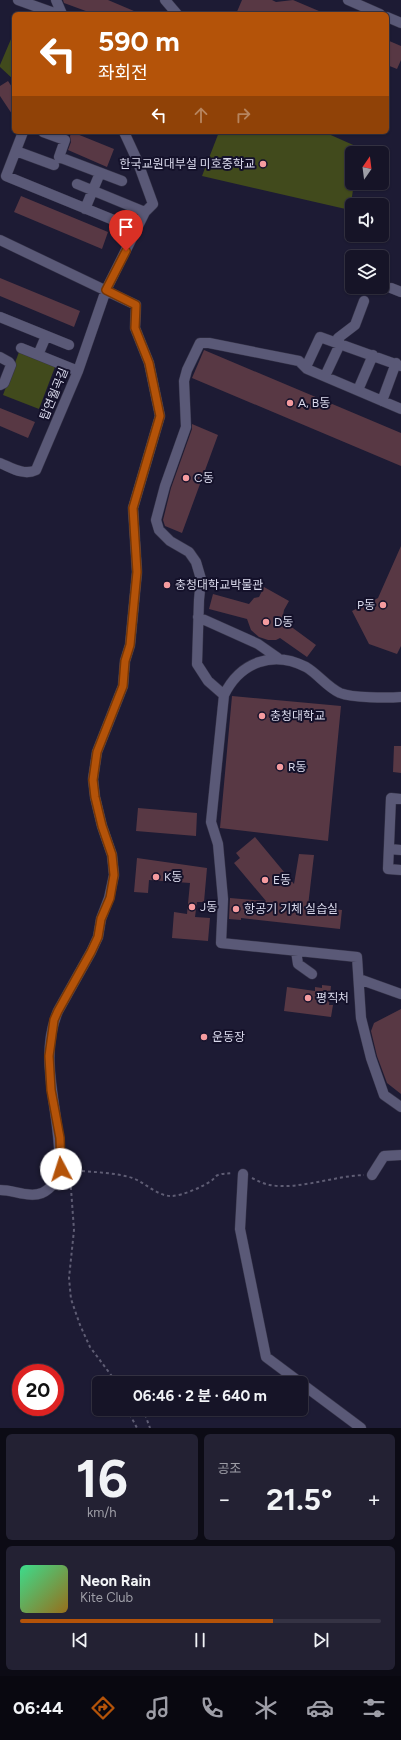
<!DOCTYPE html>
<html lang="ko">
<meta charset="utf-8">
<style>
:root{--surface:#161427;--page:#232133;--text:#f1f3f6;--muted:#9e9ea7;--line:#353344;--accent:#b45309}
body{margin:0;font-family:Figtree,"Noto Sans KR",sans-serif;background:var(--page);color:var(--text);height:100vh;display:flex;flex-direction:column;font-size:15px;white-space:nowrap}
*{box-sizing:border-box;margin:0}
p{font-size:13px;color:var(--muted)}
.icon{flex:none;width:22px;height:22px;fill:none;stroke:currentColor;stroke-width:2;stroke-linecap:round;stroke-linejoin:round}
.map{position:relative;height:1428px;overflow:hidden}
.sheet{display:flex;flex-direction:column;gap:6px;padding:6px;background:#0c0b15;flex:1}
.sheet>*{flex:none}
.hud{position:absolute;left:12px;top:12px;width:377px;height:122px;border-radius:6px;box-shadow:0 1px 3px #0004,0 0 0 1px var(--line);background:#b45309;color:#fff;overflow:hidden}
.needle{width:26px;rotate:14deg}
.controls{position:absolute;left:345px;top:146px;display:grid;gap:8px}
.controls a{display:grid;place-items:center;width:44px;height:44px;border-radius:6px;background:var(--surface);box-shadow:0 1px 3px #0004,0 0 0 1px var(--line);font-size:20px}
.speed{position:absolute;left:12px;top:1364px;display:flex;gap:8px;font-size:20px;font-weight:700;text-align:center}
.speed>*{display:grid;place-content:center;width:52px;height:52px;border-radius:50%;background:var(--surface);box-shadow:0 1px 3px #0004,0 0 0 1px var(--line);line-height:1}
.speed .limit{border:6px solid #d22;background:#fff;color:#111}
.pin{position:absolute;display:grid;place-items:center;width:34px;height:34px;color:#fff;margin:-41px -17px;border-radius:50% 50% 50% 0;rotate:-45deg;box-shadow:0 0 4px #0007}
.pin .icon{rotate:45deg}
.me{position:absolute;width:44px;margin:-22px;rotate:355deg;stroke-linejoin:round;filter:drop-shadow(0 0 3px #0008)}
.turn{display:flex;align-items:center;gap:14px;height:84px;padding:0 20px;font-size:18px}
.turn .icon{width:52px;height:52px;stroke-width:2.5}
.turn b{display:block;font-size:28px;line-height:34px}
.lanes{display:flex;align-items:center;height:38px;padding:0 20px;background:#0003;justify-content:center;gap:20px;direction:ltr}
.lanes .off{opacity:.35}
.big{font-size:30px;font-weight:700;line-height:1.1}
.sheet .card{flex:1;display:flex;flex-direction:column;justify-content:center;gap:6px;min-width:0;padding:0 14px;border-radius:6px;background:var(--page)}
.sheet .dial{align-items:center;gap:0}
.dial b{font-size:52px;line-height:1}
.song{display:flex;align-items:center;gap:12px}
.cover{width:48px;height:48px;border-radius:6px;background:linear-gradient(135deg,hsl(150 70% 55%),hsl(40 70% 35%))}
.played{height:4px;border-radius:2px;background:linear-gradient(90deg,var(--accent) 70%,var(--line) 70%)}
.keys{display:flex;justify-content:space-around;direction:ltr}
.heat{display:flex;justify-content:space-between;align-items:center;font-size:22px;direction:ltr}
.sheet .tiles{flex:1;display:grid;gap:6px;grid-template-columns:1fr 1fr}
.card:last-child{grid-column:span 2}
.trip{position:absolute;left:92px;top:1376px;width:216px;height:40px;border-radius:6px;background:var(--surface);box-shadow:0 1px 3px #0004,0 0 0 1px var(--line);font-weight:700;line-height:40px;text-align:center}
.dock{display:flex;height:64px;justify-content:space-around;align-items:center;background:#090810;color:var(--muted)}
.dock .icon{width:28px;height:28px}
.dock .selected{color:var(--accent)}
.dock b{font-size:18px;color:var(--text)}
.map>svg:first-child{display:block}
.green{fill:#414a1c}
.building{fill:#583844}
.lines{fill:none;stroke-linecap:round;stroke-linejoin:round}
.minor-casing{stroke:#363449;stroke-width:11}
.path{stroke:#5f5d74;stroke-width:2;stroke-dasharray:3 3;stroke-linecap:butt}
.minor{stroke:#5a5977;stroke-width:10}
.route-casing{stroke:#753606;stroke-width:10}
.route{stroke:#b45309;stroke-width:7}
.poi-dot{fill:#f59b9f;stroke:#14112a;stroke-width:1.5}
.labels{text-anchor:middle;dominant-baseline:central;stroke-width:4;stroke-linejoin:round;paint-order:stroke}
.poi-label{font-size:12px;fill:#dbdbed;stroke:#14112a;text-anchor:start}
.street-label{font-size:12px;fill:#dbdbed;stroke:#14112a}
</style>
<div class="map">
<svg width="401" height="1428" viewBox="0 0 401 1428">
<rect width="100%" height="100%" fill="#1d1b34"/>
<path class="green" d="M14,32V80L0,67V65Z
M219,132H324L360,148V153H352V183H354L350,210L202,176Z
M19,352L55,367L39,409L3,395Z"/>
<path class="building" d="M63,0H108L141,14H94L64,3Z
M242,0H272L276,2L293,0L326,14H236Z
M387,40L401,46V60L397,69L387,65Z
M8,81L14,90V117L0,96V86Z
M72,132L114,149L107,167L68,150L71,142L70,136Z
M21,196L108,232L102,249L14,212Z
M0,278L80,311L74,327L0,296Z
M204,350L401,433V466L192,378Z
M0,408L35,422L28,438L0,426Z
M192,424L218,435L182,533L165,526L163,520L171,488L192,429Z
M401,546V646L397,654L369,644L352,611L378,598Z
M264,587L289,601L284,610L282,620L316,645L307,657L280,638L276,640H268L259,637L251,630L247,619L209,609L213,594L249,604L254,598L259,597Z
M232,696L341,706L328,841L220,828Z
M394,746H401V773L393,772Z
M138,808L197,813L196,836L136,831Z
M255,837L294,884L299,854L314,855L308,906L342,910L340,929L241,918V920L229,919L230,898L266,901L234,863L240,858L236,853Z
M137,858L207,868L204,902H197L195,917L210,918L208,941L172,938L174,912L187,914L190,883L149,880L148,893L134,892Z
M322,985L331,986L329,1005H333L331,1017L284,1011L287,987L315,991V987L322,988Z
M401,1009V1094L387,1083L377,1056L371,1031L374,1023Z"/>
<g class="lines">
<defs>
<path id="minor" d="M18,0L57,14
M56,0L62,14
M165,0L177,14
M348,0L380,14
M387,17L401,23
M23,132L6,176L116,221
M43,132L65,140L59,157L122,181
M16,151L54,165
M77,184L145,212
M85,209L100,173
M0,240L136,305L135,328L149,363L160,416L133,508L137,572L130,645L125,661L123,686L97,752L93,779L95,797L102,826L112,855L114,875L109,898L101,919L98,937L91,952L58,1011C39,1056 57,1102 59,1149C60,1155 62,1164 61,1170C58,1179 51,1189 42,1193C29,1198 14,1190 0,1190
M391,288L401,292
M0,317L69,345
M21,348L78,371
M38,355L46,336
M0,357L9,362L11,365L4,383L0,385
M306,367L320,337L401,366
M325,376L340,344L338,338L355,325L364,301
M358,390L373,355
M382,401L396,363
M0,463C12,468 24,476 36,470L78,371L106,290L145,212L153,204L137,160L124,132
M198,617L258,644L278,658
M224,695L208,681L197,664L199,600L201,579L196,562L189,552L170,541L159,530L156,520L165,486L186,427L184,381L187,370L200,343H209L299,361L307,369L401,409
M401,697C388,698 352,698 340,693C327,687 318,674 306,667C273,650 240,662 224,695L211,822L218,844L223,899L221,943L357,957L361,1018L371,1058L384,1095L401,1107
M401,799L391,798L388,869L401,870
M389,849L401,850
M296,951L298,964L312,974
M359,979L401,994
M243,1174L240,1229L266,1357L361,1428
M372,1175L384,1156L401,1155"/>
</defs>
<use href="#minor" class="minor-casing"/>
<path class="path" d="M70,1170C90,1172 110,1172 129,1177C143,1180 156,1196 171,1196C182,1196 202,1187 211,1181C214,1179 215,1176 218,1175C223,1173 227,1174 233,1173
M70,1175L74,1230L69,1278L71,1299L80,1325L90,1347L117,1383
M252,1178C258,1181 264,1184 270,1185C299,1190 334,1176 364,1175
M127,1409L137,1428
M143,1409L150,1428"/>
<use href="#minor" class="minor"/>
</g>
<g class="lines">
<defs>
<path id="route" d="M61,1169L60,1138L51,1090L49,1056L54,1020L58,1011L91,952L98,937L101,919L110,898L114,875L112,855L102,826L95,797L93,780L97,752L123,686L125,661L130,645L137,572L133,508L160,416L149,363L135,328L136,305L106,290L126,251"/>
</defs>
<use href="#route" class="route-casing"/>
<use href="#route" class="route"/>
</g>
<g class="poi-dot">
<circle cx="263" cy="164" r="4"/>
<circle cx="290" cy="403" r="4"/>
<circle cx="186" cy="478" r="4"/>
<circle cx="167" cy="585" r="4"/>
<circle cx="383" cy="605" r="4"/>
<circle cx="266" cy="622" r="4"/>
<circle cx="262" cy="716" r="4"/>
<circle cx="280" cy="767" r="4"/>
<circle cx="156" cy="877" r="4"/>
<circle cx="265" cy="880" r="4"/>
<circle cx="192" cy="907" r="4"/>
<circle cx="236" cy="909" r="4"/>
<circle cx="308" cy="998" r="4"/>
<circle cx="204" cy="1037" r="4"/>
</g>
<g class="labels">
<g class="poi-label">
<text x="255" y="164" text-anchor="end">한국교원대부설 미호중학교</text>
<text x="298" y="403">A, B동</text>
<text x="194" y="478">C동</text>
<text x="175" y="585">충청대학교박물관</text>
<text x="375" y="605" text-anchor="end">P동</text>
<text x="274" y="622">D동</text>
<text x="270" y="716">충청대학교</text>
<text x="288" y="767">R동</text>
<text x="164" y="877">K동</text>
<text x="273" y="880">E동</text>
<text x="200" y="907">J동</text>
<text x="244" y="909">항공기 기체 실습실</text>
<text x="316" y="998">평직처</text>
<text x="212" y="1037">운동장</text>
</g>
<g class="street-label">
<text transform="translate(54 394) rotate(-68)">탑연월곡길</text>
</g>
</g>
</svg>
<div class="controls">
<a><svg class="needle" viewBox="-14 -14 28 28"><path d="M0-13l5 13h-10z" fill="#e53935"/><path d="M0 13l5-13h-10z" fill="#9e9ea7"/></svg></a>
<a><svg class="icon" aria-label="sound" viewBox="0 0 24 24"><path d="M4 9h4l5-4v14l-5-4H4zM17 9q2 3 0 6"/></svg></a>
<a><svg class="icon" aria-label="layers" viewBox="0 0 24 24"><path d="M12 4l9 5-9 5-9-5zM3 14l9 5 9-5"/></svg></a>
</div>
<div class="speed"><div class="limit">20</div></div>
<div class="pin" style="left:126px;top:251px;background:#d93025"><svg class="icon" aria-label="arrive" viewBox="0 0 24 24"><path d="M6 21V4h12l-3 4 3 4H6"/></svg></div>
<svg class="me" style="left:61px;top:1169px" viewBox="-20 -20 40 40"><circle r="19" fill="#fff"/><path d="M0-13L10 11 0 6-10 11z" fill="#b45309"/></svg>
<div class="trip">06:46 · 2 분 · 640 m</div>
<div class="hud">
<div class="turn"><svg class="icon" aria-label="left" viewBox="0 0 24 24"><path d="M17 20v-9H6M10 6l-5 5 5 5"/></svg><div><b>590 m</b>좌회전</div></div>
<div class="lanes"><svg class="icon" aria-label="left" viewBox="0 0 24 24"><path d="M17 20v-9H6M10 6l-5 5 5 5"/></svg><svg class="icon off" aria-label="ahead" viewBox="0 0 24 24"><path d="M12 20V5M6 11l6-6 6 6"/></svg><svg class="icon off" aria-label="right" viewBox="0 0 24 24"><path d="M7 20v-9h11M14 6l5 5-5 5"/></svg></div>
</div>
</div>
<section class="sheet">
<div class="tiles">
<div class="card dial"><b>16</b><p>km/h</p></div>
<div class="card"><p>공조</p>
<div class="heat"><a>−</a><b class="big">21.5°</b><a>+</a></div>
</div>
<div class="card">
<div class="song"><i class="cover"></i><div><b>Neon Rain</b><p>Kite Club</p></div></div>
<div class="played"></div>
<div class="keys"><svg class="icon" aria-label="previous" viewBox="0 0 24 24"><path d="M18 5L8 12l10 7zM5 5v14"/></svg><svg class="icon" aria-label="pause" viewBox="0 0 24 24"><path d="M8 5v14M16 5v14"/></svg><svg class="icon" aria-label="next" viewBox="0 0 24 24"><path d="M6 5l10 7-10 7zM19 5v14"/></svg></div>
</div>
</div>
</section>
<nav class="dock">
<b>06:44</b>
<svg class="icon selected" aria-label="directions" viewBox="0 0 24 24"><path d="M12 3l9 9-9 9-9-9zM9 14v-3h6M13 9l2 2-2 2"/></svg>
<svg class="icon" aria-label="music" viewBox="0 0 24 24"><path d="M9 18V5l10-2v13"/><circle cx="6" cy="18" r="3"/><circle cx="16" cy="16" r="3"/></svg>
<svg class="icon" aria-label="phone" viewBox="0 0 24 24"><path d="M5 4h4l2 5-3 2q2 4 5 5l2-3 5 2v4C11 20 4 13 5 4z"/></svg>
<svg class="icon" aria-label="climate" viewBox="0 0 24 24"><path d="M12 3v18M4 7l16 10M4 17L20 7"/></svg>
<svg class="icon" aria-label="car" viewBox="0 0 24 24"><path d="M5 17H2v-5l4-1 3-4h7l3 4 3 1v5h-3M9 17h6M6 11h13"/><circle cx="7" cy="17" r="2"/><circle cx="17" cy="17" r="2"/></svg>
<svg class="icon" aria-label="filters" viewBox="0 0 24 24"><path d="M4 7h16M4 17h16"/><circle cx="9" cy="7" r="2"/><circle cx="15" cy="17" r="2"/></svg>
</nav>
